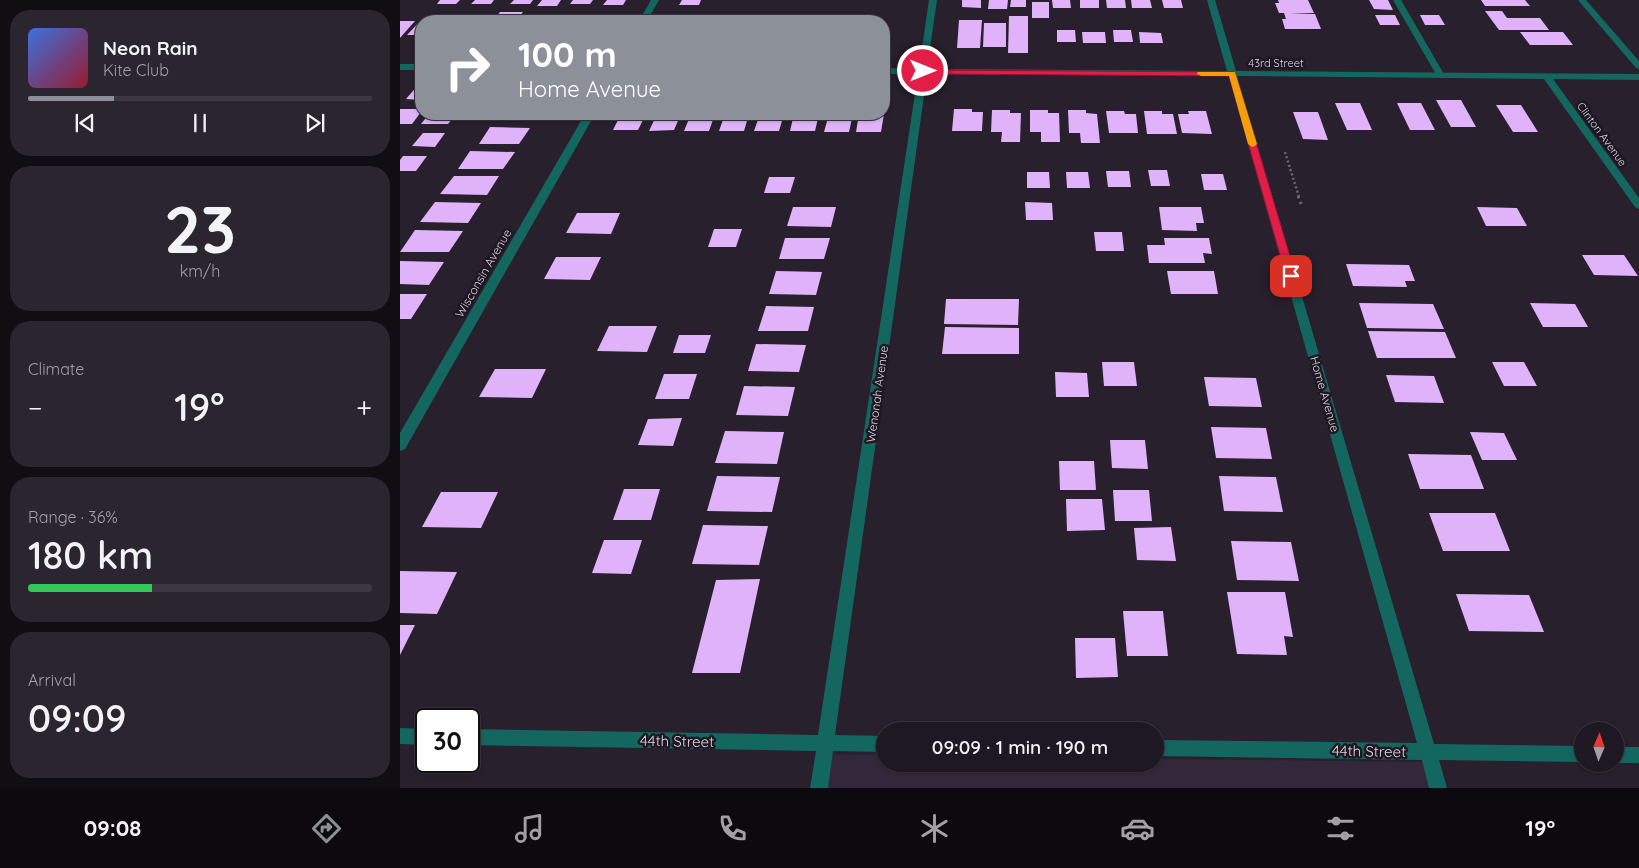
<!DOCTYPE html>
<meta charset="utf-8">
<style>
:root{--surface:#1e1822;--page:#2b252f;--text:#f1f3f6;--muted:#a1a0a5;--line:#3c3740;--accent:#8c9099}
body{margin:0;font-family:Quicksand,sans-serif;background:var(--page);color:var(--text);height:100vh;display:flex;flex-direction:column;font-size:19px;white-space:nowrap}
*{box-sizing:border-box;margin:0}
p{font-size:16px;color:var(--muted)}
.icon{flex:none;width:28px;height:28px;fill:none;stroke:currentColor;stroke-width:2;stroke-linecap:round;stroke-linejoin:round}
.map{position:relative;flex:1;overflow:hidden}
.details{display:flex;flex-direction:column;gap:10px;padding:10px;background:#100d13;width:400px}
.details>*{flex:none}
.top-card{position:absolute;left:15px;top:15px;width:475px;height:105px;border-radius:20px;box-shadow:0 1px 4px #0004,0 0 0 1px var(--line);background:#8c9099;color:#fff;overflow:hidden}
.needle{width:32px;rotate:2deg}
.controls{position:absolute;left:1174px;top:722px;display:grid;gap:10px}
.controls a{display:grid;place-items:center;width:50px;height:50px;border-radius:50%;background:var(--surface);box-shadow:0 1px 4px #0004,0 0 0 1px var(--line);font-size:25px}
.speed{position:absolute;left:15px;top:708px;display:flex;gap:10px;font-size:25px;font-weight:700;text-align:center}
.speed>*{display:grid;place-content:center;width:65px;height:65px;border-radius:50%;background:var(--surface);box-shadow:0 1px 4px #0004,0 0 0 1px var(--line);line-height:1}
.speed .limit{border:2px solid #111;border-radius:8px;background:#fff;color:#111}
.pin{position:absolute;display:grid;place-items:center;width:42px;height:42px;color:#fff;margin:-21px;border-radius:10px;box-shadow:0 2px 8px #0006}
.me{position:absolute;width:55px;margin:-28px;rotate:90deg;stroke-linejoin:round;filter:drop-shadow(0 0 4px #0008)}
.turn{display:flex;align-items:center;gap:18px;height:105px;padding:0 20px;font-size:22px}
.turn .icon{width:65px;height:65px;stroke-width:2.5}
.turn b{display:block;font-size:35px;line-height:42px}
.big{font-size:38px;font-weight:600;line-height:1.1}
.details .card{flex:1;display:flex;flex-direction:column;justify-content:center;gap:8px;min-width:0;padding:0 18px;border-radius:20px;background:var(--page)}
.details .dial{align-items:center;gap:0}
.dial b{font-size:65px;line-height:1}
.song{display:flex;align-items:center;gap:15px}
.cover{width:60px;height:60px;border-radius:8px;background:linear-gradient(135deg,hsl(220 70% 55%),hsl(350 70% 35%))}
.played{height:5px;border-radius:2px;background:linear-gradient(90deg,var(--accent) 25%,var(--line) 25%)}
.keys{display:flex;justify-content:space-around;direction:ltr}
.heat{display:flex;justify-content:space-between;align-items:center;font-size:28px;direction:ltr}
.charge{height:8px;border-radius:4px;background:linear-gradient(90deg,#34c759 36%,var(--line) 0)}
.trip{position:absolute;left:476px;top:722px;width:288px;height:50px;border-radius:25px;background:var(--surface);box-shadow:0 1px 4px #0004,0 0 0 1px var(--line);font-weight:600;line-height:50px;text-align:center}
.tab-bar{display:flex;height:80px;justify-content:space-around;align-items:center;background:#0c0a0e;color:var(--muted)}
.tab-bar .icon{width:35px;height:35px}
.tab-bar .current{color:var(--accent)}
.tab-bar b{font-size:22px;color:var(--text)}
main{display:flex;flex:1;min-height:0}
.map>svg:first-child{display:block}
.built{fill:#332839}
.building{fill:#e0b2fa}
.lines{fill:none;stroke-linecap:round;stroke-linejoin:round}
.path-far1{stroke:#6f6873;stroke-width:2.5;stroke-dasharray:2 2.5;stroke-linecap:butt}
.path{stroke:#6f6873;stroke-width:3;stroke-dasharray:2.5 4;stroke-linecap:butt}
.service{fill:#14675e;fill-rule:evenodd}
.minor{fill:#14675e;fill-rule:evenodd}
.route{fill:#e11d48;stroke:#92132f}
.slow{fill:#f59e0b}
.labels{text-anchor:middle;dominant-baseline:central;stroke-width:5;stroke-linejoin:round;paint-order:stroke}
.far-street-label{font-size:11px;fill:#ddd7e0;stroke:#1f1723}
.street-label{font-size:12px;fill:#ddd7e0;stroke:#1f1723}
.near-street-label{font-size:15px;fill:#ddd7e0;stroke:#1f1723}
</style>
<main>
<section class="details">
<div class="card">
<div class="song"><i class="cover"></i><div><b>Neon Rain</b><p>Kite Club</p></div></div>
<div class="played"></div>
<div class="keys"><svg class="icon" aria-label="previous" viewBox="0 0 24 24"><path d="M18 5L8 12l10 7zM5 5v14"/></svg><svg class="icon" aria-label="pause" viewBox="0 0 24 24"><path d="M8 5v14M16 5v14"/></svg><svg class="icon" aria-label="next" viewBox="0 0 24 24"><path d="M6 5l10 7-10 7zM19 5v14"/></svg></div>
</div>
<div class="card dial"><b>23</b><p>km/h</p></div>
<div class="card"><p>Climate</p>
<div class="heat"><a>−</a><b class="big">19°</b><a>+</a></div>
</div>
<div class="card"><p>Range · 36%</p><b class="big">180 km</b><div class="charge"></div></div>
<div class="card"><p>Arrival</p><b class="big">09:09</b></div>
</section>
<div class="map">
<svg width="1239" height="788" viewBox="0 0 1239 788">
<rect width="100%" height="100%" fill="#28202d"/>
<path class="built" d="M428,754L485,755V764H755V759L1031,762L1038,788H423Z"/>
<path class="building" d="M40,0H60L56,4H37Z
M75,0H94L91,4H71Z
M114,0H133L130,4H110Z
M142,0H161L157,6H137Z
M173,0H193L190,4H170Z
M207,0H226L223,5H203Z
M282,0H301L299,5H279Z
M562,0H581V8L562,7Z
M589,0H608L607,9H588Z
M611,0H626V7H610Z
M652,0H670L671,8H653Z
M680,0H699V8H680Z
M706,0H725L726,8H707Z
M731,0H750L752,8H732Z
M762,0H781L783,8H764Z
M878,0H908L914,13L890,14H915L921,29H885L882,19H886L884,13H879L875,3H879Z
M969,0H988L993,10L974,9Z
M1081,0H1125L1130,6H1085Z
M632,2H649V18H632Z
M1085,11H1102L1107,18H1140L1149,30H1099Z
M100,12H123L116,21H93Z
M975,15H995L1000,25H980Z
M1020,15H1039L1045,25H1025Z
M609,16H628V53H608Z
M65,18H87L84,21H63Z
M22,19H50L48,21H21V38H15L17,35H7Z
M559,20H582L580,48H557Z
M0,21H15L0,38Z
M584,23H606V47H583Z
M657,30H675L676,42H657Z
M713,30H731L733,42H714Z
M682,32H705L706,43H683Z
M739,32L761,33L763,43H740Z
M1120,32H1163L1173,45H1130Z
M18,85H21V100L6,99Z
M1036,100H1061L1076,127H1051Z
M935,103H960L972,130H947Z
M997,103H1021L1035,130H1010Z
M1096,105H1121L1138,132H1113Z
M0,109H21V112L12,124H0Z
M554,109H572V112H583L582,131H552Z
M592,110H610V113H621L620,142H601L602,132H591Z
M630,110H648V113H659L660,142H641V132H630Z
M668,110H686V113L697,114L700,143H681L680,133H669Z
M706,111H724L725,114H736L738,133H709Z
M744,111H762V114H773L777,134H747Z
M788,111H806L812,134L782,133L778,114H789Z
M893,112H918L928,140L903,139Z
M29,114H56L48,124H21Z
M96,114H138L133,121H91Z
M221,114H246L238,130H213Z
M257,114H281L274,130L249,131Z
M291,114H315L309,131H284Z
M325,114H349L344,131H319Z
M360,114H384L379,131H354Z
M394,114H419L415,131H390Z
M429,114H453L449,132H424Z
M459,114H484L481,132H456Z
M90,127L130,128L119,144H79Z
M23,133H45L35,147L12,146Z
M70,151L115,152L103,169H58Z
M3,156H27L16,171H0V160Z
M748,170H767L770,186H751Z
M706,171H729L731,187H708Z
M627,172H649L650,188H627Z
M666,172H688L690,188H667Z
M801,174H823L827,190H804Z
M54,176H99L87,195L40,194Z
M369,177H395L390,193H364Z
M35,202L81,203L68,223L20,222Z
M625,202L652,203L653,220H626Z
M393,207H436L431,227L387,226Z
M759,207H801L804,223H796L797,231L762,230Z
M1077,207L1117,208L1127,226H1086Z
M177,213H220L211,234L166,233Z
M314,229H342L336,247H308Z
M15,230L63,231L49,252H0Z
M694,232H722L724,251H696Z
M385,238H430L424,259H379Z
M764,238H809L812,254L803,253L805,263H749L747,245H765Z
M1182,255H1224L1238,276L1194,275Z
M156,257H201L190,280L144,279Z
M0,261L44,262L29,285L0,284Z
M946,264L1009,265L1015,281H1005L1007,287L953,286Z
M376,271L422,272L416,295L369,294Z
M767,271H814L818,294H771Z
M0,294H27L11,319H0Z
M546,299H619L618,325L544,324Z
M959,303L1033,304L1044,329L967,328Z
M1130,303L1175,304L1188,327H1143Z
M366,306L414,307L408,331H358Z
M209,326H257L247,352L197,351Z
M545,327L619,328V354H542Z
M968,331L1045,332L1056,358H977Z
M279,335H311L305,353H273Z
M356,344L406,345L399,372L348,371Z
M702,362H734L737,386H704Z
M1092,362H1124L1137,386H1104Z
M95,369H146L132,398L79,397Z
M655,372L687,373L689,397H656Z
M264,374H297L289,399H255Z
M986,375L1034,376L1044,403L995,402Z
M804,377L856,378L862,407L809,406Z
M344,386L395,387L388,416L336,415Z
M282,418L273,446L238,445L248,419Z
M811,427L866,428L872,459L816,458Z
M325,431L384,432L377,464L315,463Z
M1070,432L1104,433L1117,460H1082Z
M710,440H745L748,469L712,468Z
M1008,454L1071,455L1084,489H1020Z
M659,461H694L696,490H660Z
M317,476L380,477L372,512L307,511Z
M819,476L876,477L883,512L824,511Z
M224,489H260L251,520H213Z
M713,490H749L752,521H715Z
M41,492H98L81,528L22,527Z
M666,499H702L705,530L667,531Z
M1029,513H1095L1110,551H1043Z
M303,525L368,526L359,565L292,564Z
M771,527L776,561L737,560L734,528Z
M204,540H242L231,574L192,573Z
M831,541L891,542L899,581L837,580Z
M0,571L57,572L37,614L0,613Z
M360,579L340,673H292L316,580Z
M827,592H885L893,637L884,636L887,655L837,654Z
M1056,594L1129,595L1144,632L1069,631Z
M723,611H763L768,656H727Z
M0,625H15L0,655Z
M675,638H715L718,677L676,678Z"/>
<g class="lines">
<path class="path-far1" d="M885,152L899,197"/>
<path class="path" d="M898,196L901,204"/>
<path class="service" d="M993,0H1001L1045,76L1044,78L1037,76Z"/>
<path class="minor" d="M251,0H259L247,21H239Z
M529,0H537L527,69L827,71L807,0H815L836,71L1239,74V80L1153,79L1239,198V209L1235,207L1144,79L837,76L1034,744L1182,746V762L1039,760L1047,788H1029L1022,760L755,756V740L1017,743L829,76L527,74L435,735L485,736V752L433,751L428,788H410L416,751L69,745V729L418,735L518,74H484V68L519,69Z
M1178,0H1186L1239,61V69L1236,68Z
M0,64H21V70H0Z
M185,114H195L5,449L0,451V433Z
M0,728L26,729V745L0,744Z
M1215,747H1239V763H1215Z"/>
</g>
<path class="route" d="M520,70L835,72L896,276L891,280L886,276L829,76L523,74L519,71Z"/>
<path class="slow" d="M798,72H835L857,144L855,146L852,147L848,144L829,76H801L797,74Z"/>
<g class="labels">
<g class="far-street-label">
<text x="876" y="63">43rd Street</text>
<text transform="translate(1202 134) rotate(54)">Clinton Avenue</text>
</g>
<g class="street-label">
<text transform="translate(83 273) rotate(-60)">Wisconsin Avenue</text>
<text transform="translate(477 394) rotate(-82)">Wenonah Avenue</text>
<text transform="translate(925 394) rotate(74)">Home Avenue</text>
</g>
<g class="near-street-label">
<text transform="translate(277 741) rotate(1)">44th Street</text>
<text transform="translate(969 751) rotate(1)">44th Street</text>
</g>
</g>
</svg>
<div class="controls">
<a><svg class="needle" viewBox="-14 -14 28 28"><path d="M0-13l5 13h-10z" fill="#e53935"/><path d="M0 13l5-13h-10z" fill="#a1a0a5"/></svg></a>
</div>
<div class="speed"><div class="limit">30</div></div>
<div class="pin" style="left:891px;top:276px;background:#d93025"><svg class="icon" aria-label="arrive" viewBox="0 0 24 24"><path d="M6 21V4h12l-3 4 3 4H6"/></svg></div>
<svg class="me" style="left:523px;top:71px" viewBox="-20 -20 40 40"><circle r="17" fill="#e11d48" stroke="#fff" stroke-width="3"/><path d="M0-11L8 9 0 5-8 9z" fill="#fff"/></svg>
<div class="trip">09:09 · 1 min · 190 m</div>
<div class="top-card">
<div class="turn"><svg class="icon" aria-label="right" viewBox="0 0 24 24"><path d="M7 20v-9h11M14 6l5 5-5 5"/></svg><div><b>100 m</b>Home Avenue</div></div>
</div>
</div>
</main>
<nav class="tab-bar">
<b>09:08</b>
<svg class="icon current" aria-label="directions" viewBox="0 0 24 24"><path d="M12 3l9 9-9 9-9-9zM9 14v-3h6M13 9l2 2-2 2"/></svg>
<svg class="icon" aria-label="music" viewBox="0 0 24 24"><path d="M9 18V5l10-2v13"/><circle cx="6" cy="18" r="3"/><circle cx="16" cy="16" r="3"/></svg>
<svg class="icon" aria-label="phone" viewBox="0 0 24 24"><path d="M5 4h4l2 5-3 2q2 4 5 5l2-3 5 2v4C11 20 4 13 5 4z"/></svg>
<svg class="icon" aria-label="climate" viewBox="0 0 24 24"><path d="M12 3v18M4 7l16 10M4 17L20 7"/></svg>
<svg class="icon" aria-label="car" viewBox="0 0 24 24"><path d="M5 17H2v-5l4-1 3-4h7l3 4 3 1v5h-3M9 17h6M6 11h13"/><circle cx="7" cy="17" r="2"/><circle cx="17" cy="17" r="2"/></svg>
<svg class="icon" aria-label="filters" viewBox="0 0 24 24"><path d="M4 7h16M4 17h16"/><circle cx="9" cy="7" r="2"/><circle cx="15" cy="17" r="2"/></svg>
<b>19°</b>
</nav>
